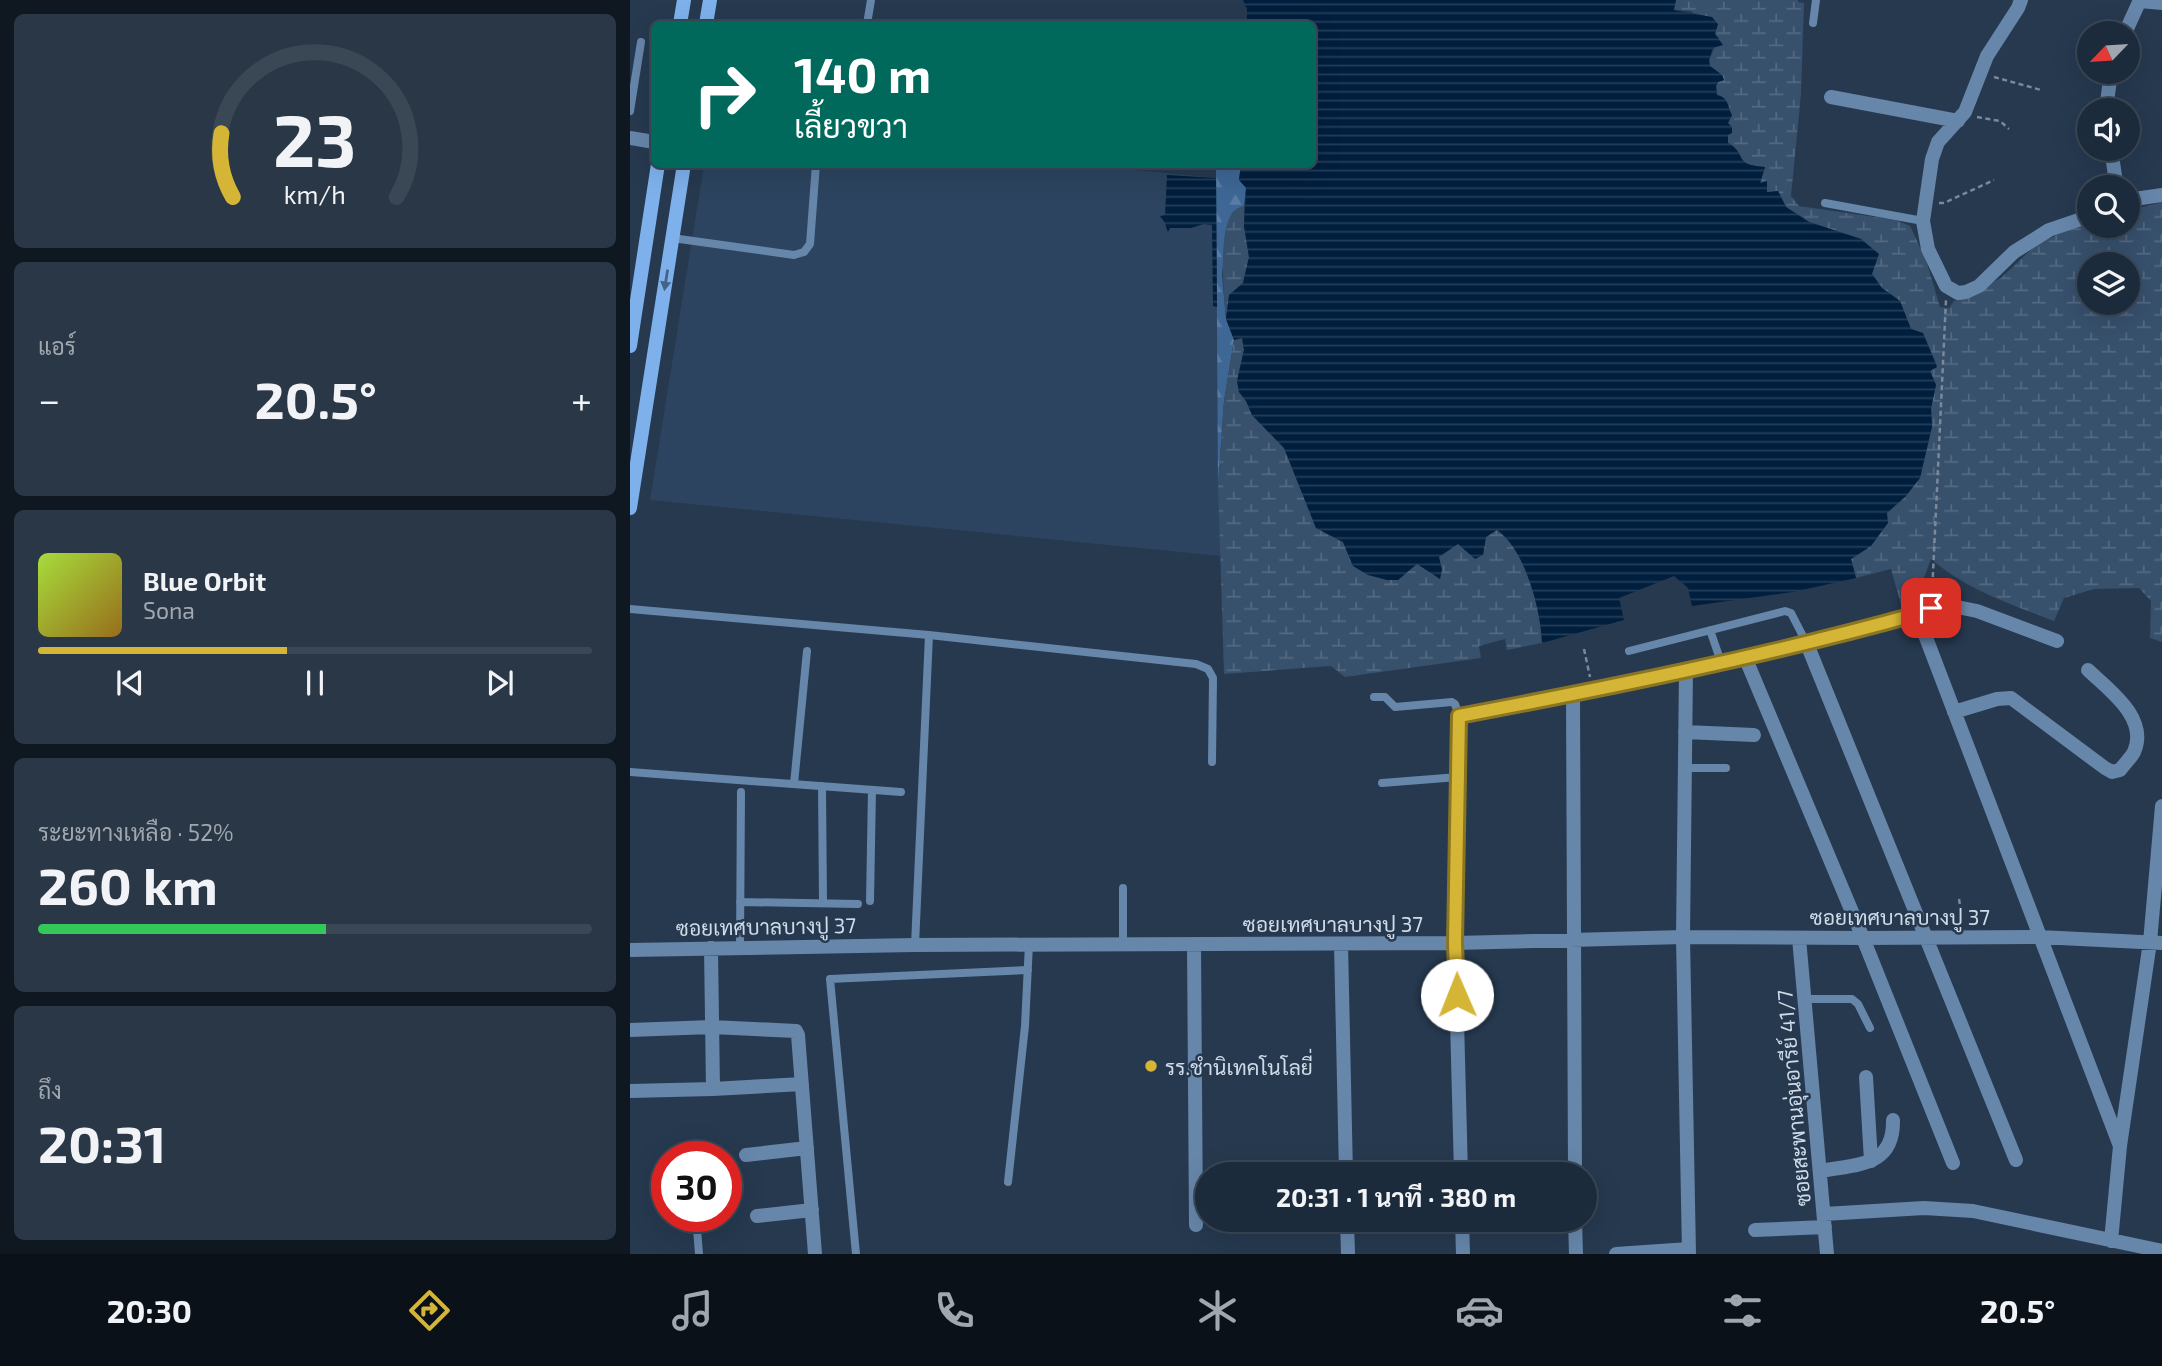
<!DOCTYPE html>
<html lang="th">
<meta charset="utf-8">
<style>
:root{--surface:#1c2b3b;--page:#293746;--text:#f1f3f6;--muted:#a0a7af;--line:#3a4755;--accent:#d5b535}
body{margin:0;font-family:"Exo 2",Sarabun,sans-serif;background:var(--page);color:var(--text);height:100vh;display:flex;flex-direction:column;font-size:26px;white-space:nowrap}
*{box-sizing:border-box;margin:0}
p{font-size:23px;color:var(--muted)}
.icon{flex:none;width:38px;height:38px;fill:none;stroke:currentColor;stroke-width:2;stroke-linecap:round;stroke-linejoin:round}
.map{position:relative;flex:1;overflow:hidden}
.drawer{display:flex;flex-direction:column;gap:14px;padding:14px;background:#0f1820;width:630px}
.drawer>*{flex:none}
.guide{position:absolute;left:21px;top:21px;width:665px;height:147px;border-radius:10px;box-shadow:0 7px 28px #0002,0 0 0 2px var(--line);background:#00695c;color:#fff;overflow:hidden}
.needle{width:46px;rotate:245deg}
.controls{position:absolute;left:1447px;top:21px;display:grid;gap:14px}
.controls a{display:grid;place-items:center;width:63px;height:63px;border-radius:50%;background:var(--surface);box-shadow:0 7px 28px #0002,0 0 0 2px var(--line);font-size:35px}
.speed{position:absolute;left:21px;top:1141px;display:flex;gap:14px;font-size:35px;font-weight:700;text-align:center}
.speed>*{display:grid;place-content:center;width:91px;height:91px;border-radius:50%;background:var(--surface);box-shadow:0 7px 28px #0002,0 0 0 2px var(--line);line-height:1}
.speed .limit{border:10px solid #d22;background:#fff;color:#111}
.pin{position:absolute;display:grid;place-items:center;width:60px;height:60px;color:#fff;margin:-30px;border-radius:14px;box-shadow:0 4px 10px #0006}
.me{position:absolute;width:77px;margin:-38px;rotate:359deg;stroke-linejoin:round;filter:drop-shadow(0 0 5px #0008)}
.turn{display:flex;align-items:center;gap:24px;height:147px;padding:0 28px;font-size:32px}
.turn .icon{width:91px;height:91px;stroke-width:2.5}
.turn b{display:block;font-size:49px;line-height:60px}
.big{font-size:52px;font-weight:700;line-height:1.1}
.drawer .widget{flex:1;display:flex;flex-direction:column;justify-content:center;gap:10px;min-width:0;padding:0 24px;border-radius:10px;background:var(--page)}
.drawer .dial{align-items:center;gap:0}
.dial svg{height:182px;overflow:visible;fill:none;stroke:var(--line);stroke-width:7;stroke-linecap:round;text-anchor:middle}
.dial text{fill:var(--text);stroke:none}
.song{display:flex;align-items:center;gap:21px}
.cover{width:84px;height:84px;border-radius:10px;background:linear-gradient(135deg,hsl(80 70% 55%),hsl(40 70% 35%))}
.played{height:7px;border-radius:4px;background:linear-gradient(90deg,var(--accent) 45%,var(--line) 45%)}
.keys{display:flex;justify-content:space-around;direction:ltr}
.heat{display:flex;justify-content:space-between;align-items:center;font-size:38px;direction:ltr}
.charge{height:10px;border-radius:5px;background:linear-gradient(90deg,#34c759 52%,var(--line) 0)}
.trip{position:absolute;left:565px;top:1162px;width:402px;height:70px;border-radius:35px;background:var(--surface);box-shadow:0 7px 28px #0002,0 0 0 2px var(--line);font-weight:700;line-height:70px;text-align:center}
.tabs{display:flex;height:112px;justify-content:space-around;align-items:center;background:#0b1118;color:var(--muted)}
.tabs .icon{width:49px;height:49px}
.tabs .current{color:var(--accent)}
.tabs b{font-size:32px;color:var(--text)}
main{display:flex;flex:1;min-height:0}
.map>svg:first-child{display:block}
.built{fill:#2c445f}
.forest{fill:url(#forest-firs)}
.wetland{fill:url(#wetland-marsh);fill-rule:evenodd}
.water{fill:url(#water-rules)}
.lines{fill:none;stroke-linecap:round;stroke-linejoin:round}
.path{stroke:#7a899b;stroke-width:2.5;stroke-dasharray:5 3.5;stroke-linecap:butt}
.service{stroke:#6686aa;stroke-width:8}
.minor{stroke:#6686aa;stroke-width:14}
.secondary{stroke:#7eb1eb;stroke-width:14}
.oneway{fill:#456386}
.route-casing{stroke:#8a7622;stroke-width:18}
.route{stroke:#d5b535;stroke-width:12}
.poi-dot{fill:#d5b535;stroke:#26394f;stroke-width:2.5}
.labels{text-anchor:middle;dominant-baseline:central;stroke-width:5;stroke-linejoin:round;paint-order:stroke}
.street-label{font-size:21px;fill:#cfdbe9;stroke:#26394f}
.poi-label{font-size:21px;fill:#cfdbe9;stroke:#26394f;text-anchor:start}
</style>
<main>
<section class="drawer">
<div class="widget dial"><svg viewBox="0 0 100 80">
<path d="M14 69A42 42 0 1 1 86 69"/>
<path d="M14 69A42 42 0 0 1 9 41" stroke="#d5b535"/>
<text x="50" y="56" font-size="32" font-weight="700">23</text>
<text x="50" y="72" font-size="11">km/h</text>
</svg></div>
<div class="widget"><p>แอร์</p>
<div class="heat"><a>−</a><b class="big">20.5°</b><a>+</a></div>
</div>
<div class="widget">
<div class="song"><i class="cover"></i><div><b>Blue Orbit</b><p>Sona</p></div></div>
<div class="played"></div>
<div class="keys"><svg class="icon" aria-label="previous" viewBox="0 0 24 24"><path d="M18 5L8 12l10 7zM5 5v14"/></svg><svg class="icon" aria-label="pause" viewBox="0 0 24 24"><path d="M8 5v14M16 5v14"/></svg><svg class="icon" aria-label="next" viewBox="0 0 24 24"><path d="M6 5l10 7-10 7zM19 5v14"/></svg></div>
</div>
<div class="widget"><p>ระยะทางเหลือ · 52%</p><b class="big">260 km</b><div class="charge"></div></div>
<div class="widget"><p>ถึง</p><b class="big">20:31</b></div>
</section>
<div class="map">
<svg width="1532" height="1254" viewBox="0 0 1532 1254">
<defs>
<pattern id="forest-firs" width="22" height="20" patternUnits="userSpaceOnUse" patternTransform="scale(1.75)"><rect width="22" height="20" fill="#3e6795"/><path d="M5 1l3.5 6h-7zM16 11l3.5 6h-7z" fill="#597ca4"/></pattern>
<pattern id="wetland-marsh" width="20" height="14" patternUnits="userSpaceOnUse" patternTransform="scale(1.75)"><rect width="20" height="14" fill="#37506c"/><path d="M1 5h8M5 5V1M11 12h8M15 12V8" fill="none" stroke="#536981"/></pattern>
<pattern id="water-rules" width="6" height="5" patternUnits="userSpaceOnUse" patternTransform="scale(1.75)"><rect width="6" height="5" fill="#001e3d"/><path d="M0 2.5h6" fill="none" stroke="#243e59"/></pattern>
</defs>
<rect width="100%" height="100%" fill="#26394f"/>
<path class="built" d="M444,164L586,178L591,556L20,500L74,165Z"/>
<path class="forest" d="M586,165H611L609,179L616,188L614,206L603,212L596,229L592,275L596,319L604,340L594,401L588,486Z"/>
<path class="wetland" d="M1046,0H1168V2L1174,3L1171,94L1161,196L1169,206L1266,220L1280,226L1296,260L1310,307L1319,308L1324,301L1371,278L1407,244L1436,231L1459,223L1460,226H1498V211L1532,202V642L1520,638L1521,601L1509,588L1464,589L1434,598L1424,621C1378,603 1339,591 1301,559L1292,583L1288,604L1271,605L1261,569L1226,578L1221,559L1241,546L1256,513L1276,496L1302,427L1301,408L1306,385L1300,371L1307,366L1293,333L1281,329L1270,301L1252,288L1242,274L1231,239L1179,222L1156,207L1148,191L1136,193L1130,184L1135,167C1102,165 1118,154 1098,143V123L1102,115L1087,95L1086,86L1088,82L1094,80L1092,75L1080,66L1079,60L1089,38L1061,11L1043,10ZM1460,264H1498V303H1460Z
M614,206V226L619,257L613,283L599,296L596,319C594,296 587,228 604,211C607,208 610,207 614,206Z
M612,338L614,350L607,381L609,392L616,401L622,415L654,448L686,528L713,542L723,566L757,580H768L787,563L800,571L812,569L808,557L828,543L853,555L856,537L867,529C895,549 911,609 912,643L877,650L875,639L849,646L851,658L715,677L701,666L594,674L588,486L594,401L604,340Z"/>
<path class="water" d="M613,0H1046L1044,10L1082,17L1088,24L1085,34L1093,45L1083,48L1079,60L1080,66L1092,75L1094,80L1088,82L1086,86L1087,95C1099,98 1097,105 1102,115L1098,123L1102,127V133L1098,135V143C1118,154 1102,165 1135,167L1130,183L1137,181V192L1148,191L1156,207L1179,222L1231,239L1249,254L1242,274L1252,288L1270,301L1281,329L1293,333L1307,367L1300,371L1306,385L1301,408L1302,427L1290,478L1276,496L1257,513L1258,523L1241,546L1221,559L1226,578L1163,592L1062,606L1058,588L1044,576L989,598L994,620L912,643C911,610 895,549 867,530L856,537L853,555L845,559L828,544L809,557L812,570L810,579L787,564L768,580H757L738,575L723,566L713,542L686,528L654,448L622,415L616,401L609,392L607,381L614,350L612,338L604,340L596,319L599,295L613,283L619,257L614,226L616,188L609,180L611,165L682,164V24H617V9Z
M537,175L586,178L587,307L583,306L582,225L574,224L561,228H540L538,233L535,223L530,216L535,215Z"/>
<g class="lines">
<path class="path" d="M1364,77L1411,90
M1347,117L1370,121L1379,129
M1309,203H1314L1364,180
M1302,594L1316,300
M954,649L960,677
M1329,899L1333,923"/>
<path class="service" d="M1183,23L1186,0
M237,24L241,0
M0,111L11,42
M1195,203L1293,221
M42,238L164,255L174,252L180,244L186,164
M0,609L299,635L566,664L578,669L583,678L582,762
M1080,630L1091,662
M999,651L1155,611L1161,613L1177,644
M744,697H755L765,707L822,702L825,704L829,716
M1055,768H1096
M0,772L271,792
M752,783L828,777
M164,784L177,651
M192,786L193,903
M493,888V944
M240,901L242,790
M110,902L228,904
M285,945L299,635
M110,948L111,792
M1175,999H1222L1228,1004L1240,1028
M378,1182L395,1026L399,944
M66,1216L69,1254
M226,1254L200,979L398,970"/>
<path class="minor" d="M1391,0L1388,8L1357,56L1335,112L1308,142L1302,159L1293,221L1298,249L1316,286L1328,293L1336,292L1349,286L1384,252L1419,230L1460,216
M1510,1L1532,3
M1495,33L1510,0
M1201,97L1328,121
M1476,110L1481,72
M0,138L24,142
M1481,149L1486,182L1489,187
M1498,200L1532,195
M1287,614L1490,1146
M1177,644L1386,1160
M1115,657L1233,938L1323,1163
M1056,670L1053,937L1059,1254
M943,694L945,1174
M1324,712L1367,699L1381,698L1475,768L1482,772L1490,770C1494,764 1501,758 1504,752C1519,718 1479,690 1458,670
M1055,732L1124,735
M1169,938L1197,1254
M564,944L566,1225
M711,944L716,1174
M0,950L285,945L825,943L1053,937L1233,938L1409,937L1532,943
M0,1030L82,1027L166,1031L168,1035L185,1254
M1236,1077L1241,1161
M83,1089L172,1084
M0,1091L83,1089L81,948
M116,1155L177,1148
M1191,1171C1227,1164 1264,1167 1263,1120
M831,1174L825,943L829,716L943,694L1177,644L1317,605L1347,611L1427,641
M1194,1214L1294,1208L1343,1211L1532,1251
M127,1216L182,1210
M717,1220L718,1254
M832,1220L833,1254
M945,1220L946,1254
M1125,1230L1195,1227
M1481,1241L1490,1146L1520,942L1532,806
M986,1254L1059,1249"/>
<path class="secondary" d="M50,24L54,0
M76,24L80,0
M0,346L28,164
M0,508L54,164"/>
</g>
<defs><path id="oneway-solid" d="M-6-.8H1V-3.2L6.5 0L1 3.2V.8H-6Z" transform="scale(1.75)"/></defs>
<use class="oneway" href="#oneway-solid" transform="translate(36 280) rotate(99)"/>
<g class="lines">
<defs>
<path id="route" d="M827,995L825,943L829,716C982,687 1136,656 1287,614L1301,608"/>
</defs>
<use href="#route" class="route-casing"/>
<use href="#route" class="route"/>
</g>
<circle class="poi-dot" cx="521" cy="1066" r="7"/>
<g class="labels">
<g class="street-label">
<text x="1270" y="916">ซอยเทศบาลบางปู 37</text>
<text x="703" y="923">ซอยเทศบาลบางปู 37</text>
<text transform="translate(136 926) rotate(-1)">ซอยเทศบาลบางปู 37</text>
<text transform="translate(1163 1098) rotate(-95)">ซอยสะพานอุ่นอารีย์ 41/7</text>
</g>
<g class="poi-label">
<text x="535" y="1066">รร.ชำนิเทคโนโลยี่</text>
</g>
</g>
</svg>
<div class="controls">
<a><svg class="needle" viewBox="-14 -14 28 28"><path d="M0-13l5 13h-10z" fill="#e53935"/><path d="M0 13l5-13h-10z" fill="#a0a7af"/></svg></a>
<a><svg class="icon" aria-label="sound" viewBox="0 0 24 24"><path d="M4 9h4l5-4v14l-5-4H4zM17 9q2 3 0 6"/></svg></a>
<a><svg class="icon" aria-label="search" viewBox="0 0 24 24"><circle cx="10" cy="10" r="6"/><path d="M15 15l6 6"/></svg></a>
<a><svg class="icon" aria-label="layers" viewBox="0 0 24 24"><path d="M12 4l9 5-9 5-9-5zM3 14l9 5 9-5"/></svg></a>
</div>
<div class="speed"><div class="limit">30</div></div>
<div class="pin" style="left:1301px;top:608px;background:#d93025"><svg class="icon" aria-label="arrive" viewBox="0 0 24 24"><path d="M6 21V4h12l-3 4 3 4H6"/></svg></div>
<svg class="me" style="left:827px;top:995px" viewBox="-20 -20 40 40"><circle r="19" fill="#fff"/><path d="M0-13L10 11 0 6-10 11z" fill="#d5b535"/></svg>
<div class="trip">20:31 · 1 นาที · 380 m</div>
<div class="guide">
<div class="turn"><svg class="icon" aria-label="right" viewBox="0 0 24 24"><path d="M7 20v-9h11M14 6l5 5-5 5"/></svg><div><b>140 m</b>เลี้ยวขวา</div></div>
</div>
</div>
</main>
<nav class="tabs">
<b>20:30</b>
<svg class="icon current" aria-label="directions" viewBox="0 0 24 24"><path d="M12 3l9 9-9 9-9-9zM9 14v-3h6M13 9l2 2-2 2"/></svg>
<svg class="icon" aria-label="music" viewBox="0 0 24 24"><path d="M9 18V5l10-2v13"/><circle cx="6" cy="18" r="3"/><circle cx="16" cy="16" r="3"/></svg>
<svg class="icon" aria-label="phone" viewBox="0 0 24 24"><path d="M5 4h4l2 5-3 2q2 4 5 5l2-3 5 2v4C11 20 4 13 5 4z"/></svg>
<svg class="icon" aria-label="climate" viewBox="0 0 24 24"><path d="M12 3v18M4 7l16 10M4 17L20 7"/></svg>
<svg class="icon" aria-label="car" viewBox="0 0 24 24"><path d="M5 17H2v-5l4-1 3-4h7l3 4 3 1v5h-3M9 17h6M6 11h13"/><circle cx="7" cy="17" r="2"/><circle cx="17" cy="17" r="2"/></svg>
<svg class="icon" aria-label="filters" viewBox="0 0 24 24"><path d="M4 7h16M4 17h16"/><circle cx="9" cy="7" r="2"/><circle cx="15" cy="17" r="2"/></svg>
<b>20.5°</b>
</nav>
